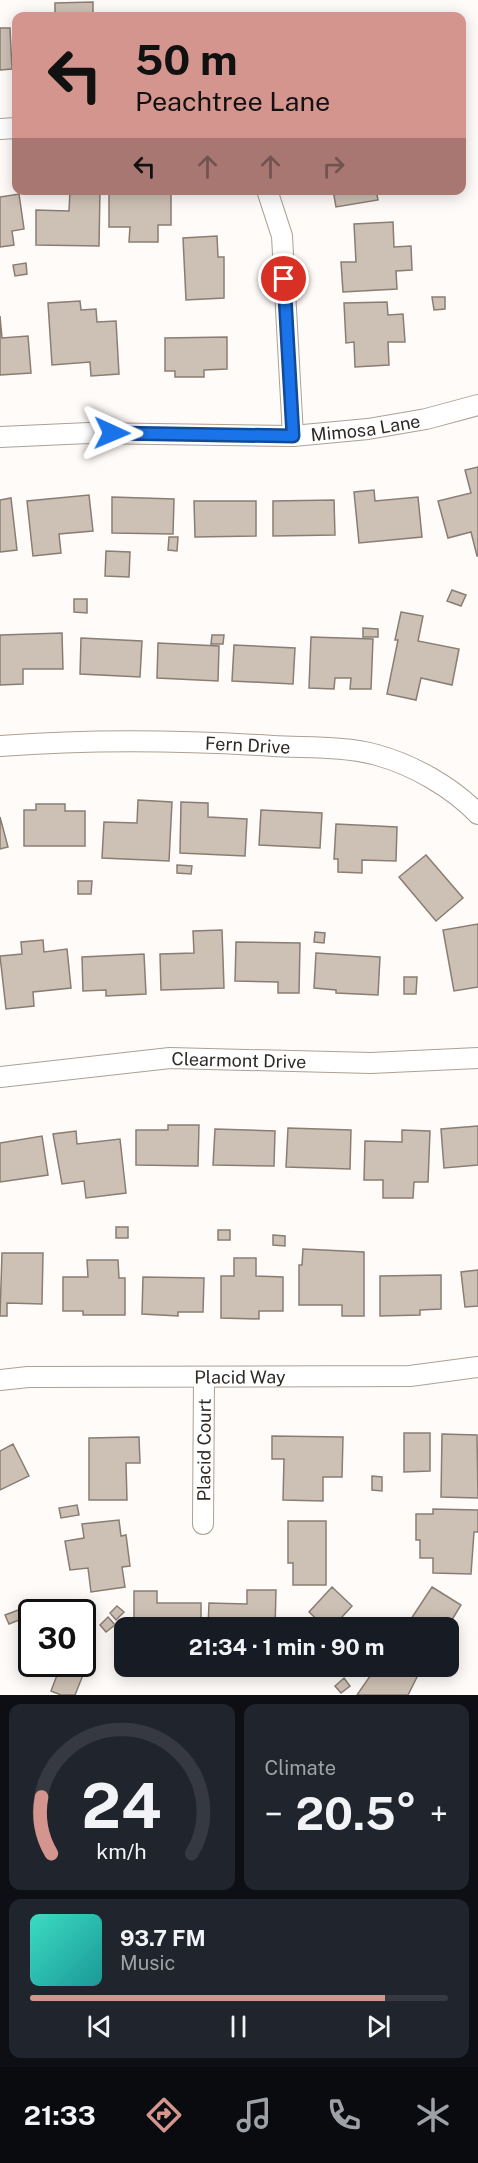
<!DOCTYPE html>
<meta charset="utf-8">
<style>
:root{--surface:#171b24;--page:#20242c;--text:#f1f3f6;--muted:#9ea1a6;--line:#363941;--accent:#d4958e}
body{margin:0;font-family:"Public Sans",sans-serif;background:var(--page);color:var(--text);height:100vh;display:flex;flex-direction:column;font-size:22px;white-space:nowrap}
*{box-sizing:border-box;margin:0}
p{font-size:20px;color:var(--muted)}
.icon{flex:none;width:33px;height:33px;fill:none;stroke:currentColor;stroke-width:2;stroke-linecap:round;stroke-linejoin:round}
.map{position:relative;height:1695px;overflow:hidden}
.details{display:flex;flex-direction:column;gap:9px;padding:9px;background:#0d0f14;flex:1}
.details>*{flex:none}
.top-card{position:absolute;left:12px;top:12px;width:454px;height:183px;border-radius:12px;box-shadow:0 3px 15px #0003;background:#d4958e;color:#111;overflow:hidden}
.speed{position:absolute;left:18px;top:1599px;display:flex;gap:12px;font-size:30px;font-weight:700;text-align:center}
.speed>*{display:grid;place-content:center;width:78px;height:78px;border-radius:50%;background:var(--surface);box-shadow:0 3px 15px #0003;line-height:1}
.speed .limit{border:3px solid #111;border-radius:9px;background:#fff;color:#111}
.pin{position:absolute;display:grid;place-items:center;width:51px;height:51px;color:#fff;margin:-26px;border:3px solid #fff;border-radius:50%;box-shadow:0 2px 6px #0007}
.me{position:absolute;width:66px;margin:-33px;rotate:91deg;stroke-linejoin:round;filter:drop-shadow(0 0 4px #0008)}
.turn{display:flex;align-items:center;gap:21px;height:126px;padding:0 24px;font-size:27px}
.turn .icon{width:78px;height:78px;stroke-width:2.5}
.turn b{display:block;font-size:42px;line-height:51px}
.lanes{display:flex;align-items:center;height:57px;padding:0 24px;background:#0003;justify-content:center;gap:30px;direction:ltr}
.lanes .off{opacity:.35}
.big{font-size:45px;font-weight:700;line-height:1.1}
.details .tile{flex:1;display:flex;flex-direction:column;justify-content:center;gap:9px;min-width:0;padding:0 21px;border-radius:12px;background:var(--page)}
.details .dial{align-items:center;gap:0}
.dial svg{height:156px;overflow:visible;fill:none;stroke:var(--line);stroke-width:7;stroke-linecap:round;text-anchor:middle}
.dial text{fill:var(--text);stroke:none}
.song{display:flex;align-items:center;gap:18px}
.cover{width:72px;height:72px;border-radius:9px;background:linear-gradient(135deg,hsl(170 70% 55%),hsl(180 70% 35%))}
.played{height:6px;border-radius:3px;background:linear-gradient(90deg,var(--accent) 85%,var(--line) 85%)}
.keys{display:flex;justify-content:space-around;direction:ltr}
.heat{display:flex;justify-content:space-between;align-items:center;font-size:33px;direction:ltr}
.details .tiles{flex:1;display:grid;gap:9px;grid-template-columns:1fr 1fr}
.tile:last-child{grid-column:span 2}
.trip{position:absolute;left:114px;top:1617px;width:345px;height:60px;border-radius:12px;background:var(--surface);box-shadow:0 3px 15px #0003;font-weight:700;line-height:60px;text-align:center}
.menu{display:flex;height:96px;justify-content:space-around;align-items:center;background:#090b0e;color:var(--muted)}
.menu .icon{width:42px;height:42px}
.menu .on{color:var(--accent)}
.menu b{font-size:27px;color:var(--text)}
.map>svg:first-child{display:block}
.building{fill:#cdc0b4;stroke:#8a7d73;stroke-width:1.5}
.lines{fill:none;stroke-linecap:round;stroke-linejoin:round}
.minor-casing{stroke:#ada095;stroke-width:22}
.minor{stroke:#fff;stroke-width:20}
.route-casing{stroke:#114b97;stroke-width:15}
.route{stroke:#1a73e8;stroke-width:10}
.labels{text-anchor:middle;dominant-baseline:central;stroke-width:4.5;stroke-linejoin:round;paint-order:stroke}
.street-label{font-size:18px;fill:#2f2a26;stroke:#fefbf8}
</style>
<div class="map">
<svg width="478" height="1695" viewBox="0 0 478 1695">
<rect width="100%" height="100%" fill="#fefbf8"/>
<path class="building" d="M93,2V16H55V3Z
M0,28H10L12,69L0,70Z
M70,190H100L99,246L36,245V210L69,211Z
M109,190H171V225H158V242H129L130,227H109Z
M333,190H376L378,200L336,207Z
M19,194L24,229L12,231L14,245L0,247V197Z
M393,222L394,247L411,246L412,270L396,271L397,289L343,292L341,262H356L354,224Z
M217,236L218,257H224V298L186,300L183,238Z
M26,263L27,274L15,276L13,265Z
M432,297H445V309L434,310Z
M80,301L81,310L96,309L97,322L116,321L119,374L91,376L90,362L52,365L48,303Z
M387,302L388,315L403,314L405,342H388L389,365L355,367L354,342L346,343L344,303Z
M0,316L2,338L28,336L31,373L0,375Z
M227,337V369L204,370V377H175V371H165V338Z
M478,467V556H477L471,532L448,538L438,501L471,493L465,470Z
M374,490L375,501L418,497L422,537L359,543L354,492Z
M89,495L93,531L59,534L61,553L33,556L27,501Z
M112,497L174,499L173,534L112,533Z
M11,498L17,550L0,552V500Z
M334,500L335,535L273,536V501Z
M194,501H256V536L195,537Z
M169,537H178L177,551L168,550Z
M106,551L130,552L129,577L105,576Z
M452,590L466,595L461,606L447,601Z
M74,599H87V613L74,612Z
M401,612L423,616L418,641L459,649L452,685L421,678L416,700L387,694L398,640H395Z
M363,628L378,629V637H363Z
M62,633L63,669H23V684L0,685V635Z
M212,635H224L223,644H211Z
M311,637L373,639L371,689H350L351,678H335L334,689L309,688Z
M81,638L142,641L140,677L80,674Z
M158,643L219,646L218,681L157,678Z
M234,645L295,648L293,684L232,681Z
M138,800L172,802L169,861L102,858L104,822L137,823Z
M181,802L208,803V817L247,819L245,856L180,853Z
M36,804H65V811H85V846H24V810H36Z
M261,810L322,813L320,848L259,845Z
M0,817L8,847L0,849Z
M336,824L397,827L396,861L362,860V873L338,872V859H334Z
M426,855L463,898L436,921L399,877Z
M177,865L192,866L191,874L177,873Z
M78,881H92L91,894H78Z
M478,924V987L454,991L443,930Z
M222,930L224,988L161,990L160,954L194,953L193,931Z
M315,932L325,933L324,943L314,942Z
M43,940L44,952L67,949L71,988L33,992L34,1006L6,1009L0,956L22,954L21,942Z
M236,942L300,943L299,993H278V982L235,981Z
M316,953L380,957L378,995L336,993V990L314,988Z
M144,954L146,994L106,996V990L83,991L82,957Z
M404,977H417L416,994H404Z
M168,1125H199L198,1166L136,1165V1130H168Z
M478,1126V1165L444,1168L441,1129Z
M288,1128L351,1130L350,1169L286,1167Z
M215,1129L275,1131L274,1166L213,1165Z
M402,1130L430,1131L428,1182H414L413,1198H383V1180H364L365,1141L402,1142Z
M76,1131L77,1144L120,1139L126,1193L86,1198L84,1181L62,1184L53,1134Z
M42,1136L48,1175L0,1182V1143Z
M116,1227H128V1238H116Z
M218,1230H230V1240H218Z
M273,1235L285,1236V1246L273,1245Z
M303,1249L364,1252V1316H342V1305H299V1265H302Z
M2,1253H43L42,1304L7,1303V1316H0Z
M234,1258H256V1276L283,1277V1311H259V1319L221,1318V1276H234Z
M87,1260H118L119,1278H125V1315H83V1311H63V1277H88Z
M478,1270V1306L465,1307L461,1272Z
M441,1275V1309L420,1310V1315L380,1316V1276Z
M143,1277L204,1278L203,1312H178V1316L142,1314Z
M404,1433H430V1471L404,1472Z
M442,1434L477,1435L478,1498L441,1497Z
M272,1436L343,1437L342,1477H323V1501L283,1500L284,1459H272Z
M139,1437L140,1463H126L127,1500H89V1438Z
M13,1444L29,1476L0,1490V1451Z
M372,1476L382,1477V1491L372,1490Z
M77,1505L79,1515L61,1518L59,1508Z
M433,1509L478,1510V1532H474L471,1574L433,1573V1558H420V1540H416V1514H433Z
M119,1520L121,1536L126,1535L130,1566L122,1567L125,1587L91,1592L88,1568L70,1570L65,1541L84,1538L82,1524Z
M288,1521H326V1585H293V1563H288Z
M332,1587L352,1606L332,1628H326L309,1612Z
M432,1587L461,1605L447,1628H405Z
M247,1590H276L275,1628H208L209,1603L247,1604Z
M134,1591H157V1603H201V1628H134Z
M117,1606L124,1612L116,1620L110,1613Z
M21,1609L24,1618L9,1624L5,1615Z
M108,1617L115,1625L106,1632L100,1625Z
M377,1666H413L420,1671L408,1695H357Z
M60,1667L83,1675L75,1695H61L51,1691Z
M344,1678L350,1686L341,1693L335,1686Z"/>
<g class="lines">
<defs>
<g id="minor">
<path d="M0,129L16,128"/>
<path d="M267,190L282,236L293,436"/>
<path id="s1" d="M0,437L89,433L293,436L368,429L426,419L478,405"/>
<path id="s2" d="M0,746C92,739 181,740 273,746C307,748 344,746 377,755C413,765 452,787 478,814"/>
<path id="s3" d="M0,1077L170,1058L371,1063L478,1058"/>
<path id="s4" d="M0,1380L28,1377L410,1376L478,1367"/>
<path id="s5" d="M203,1524L204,1377"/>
</g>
</defs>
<use href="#minor" class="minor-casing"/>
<use href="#minor" class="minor"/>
</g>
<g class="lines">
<defs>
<path id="route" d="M112,433L293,436L284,279"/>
</defs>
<use href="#route" class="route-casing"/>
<use href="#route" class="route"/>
</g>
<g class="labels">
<g class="street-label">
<text stroke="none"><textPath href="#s1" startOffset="366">Mimosa Lane</textPath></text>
<text stroke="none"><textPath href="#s2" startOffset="248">Fern Drive</textPath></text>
<text stroke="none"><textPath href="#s3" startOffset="240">Clearmont Drive</textPath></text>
<text stroke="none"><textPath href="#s4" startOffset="240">Placid Way</textPath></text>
<text stroke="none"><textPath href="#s5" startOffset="74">Placid Court</textPath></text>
</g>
</g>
</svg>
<div class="speed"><div class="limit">30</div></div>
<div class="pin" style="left:284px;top:279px;background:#d93025"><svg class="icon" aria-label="arrive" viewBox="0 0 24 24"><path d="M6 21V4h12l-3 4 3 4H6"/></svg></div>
<svg class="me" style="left:112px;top:433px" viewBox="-20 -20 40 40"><path d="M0-17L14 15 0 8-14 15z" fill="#1a73e8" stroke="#fff" stroke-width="4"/></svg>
<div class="trip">21:34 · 1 min · 90 m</div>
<div class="top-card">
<div class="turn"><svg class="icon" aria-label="left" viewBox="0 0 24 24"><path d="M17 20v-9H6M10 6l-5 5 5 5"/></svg><div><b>50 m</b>Peachtree Lane</div></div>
<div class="lanes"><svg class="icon" aria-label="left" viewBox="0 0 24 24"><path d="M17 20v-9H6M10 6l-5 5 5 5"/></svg><svg class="icon off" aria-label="ahead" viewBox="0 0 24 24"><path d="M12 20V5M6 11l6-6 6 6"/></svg><svg class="icon off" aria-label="ahead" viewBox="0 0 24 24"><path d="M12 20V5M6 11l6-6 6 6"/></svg><svg class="icon off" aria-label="right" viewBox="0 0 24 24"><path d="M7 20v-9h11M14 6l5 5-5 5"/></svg></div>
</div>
</div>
<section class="details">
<div class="tiles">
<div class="tile dial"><svg viewBox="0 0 100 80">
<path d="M14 69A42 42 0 1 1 86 69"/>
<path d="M14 69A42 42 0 0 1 9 40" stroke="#d4958e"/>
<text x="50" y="56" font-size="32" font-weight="700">24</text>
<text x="50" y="72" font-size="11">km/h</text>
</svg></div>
<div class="tile"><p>Climate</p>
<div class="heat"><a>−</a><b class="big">20.5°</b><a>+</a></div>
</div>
<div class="tile">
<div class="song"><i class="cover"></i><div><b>93.7 FM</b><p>Music</p></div></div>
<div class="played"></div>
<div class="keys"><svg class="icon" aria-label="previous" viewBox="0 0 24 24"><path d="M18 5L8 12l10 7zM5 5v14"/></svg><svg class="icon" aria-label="pause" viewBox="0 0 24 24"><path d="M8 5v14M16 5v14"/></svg><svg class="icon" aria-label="next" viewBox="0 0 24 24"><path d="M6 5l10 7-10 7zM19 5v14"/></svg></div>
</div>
</div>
</section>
<nav class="menu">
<b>21:33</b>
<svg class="icon on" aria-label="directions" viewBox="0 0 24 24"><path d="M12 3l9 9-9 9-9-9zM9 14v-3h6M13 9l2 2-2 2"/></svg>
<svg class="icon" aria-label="music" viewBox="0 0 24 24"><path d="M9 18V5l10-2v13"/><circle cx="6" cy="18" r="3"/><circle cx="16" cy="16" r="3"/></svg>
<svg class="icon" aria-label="phone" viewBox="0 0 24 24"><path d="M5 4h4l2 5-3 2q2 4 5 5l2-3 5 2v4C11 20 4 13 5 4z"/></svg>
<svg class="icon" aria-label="climate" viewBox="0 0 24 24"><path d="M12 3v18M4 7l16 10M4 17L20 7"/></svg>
</nav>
